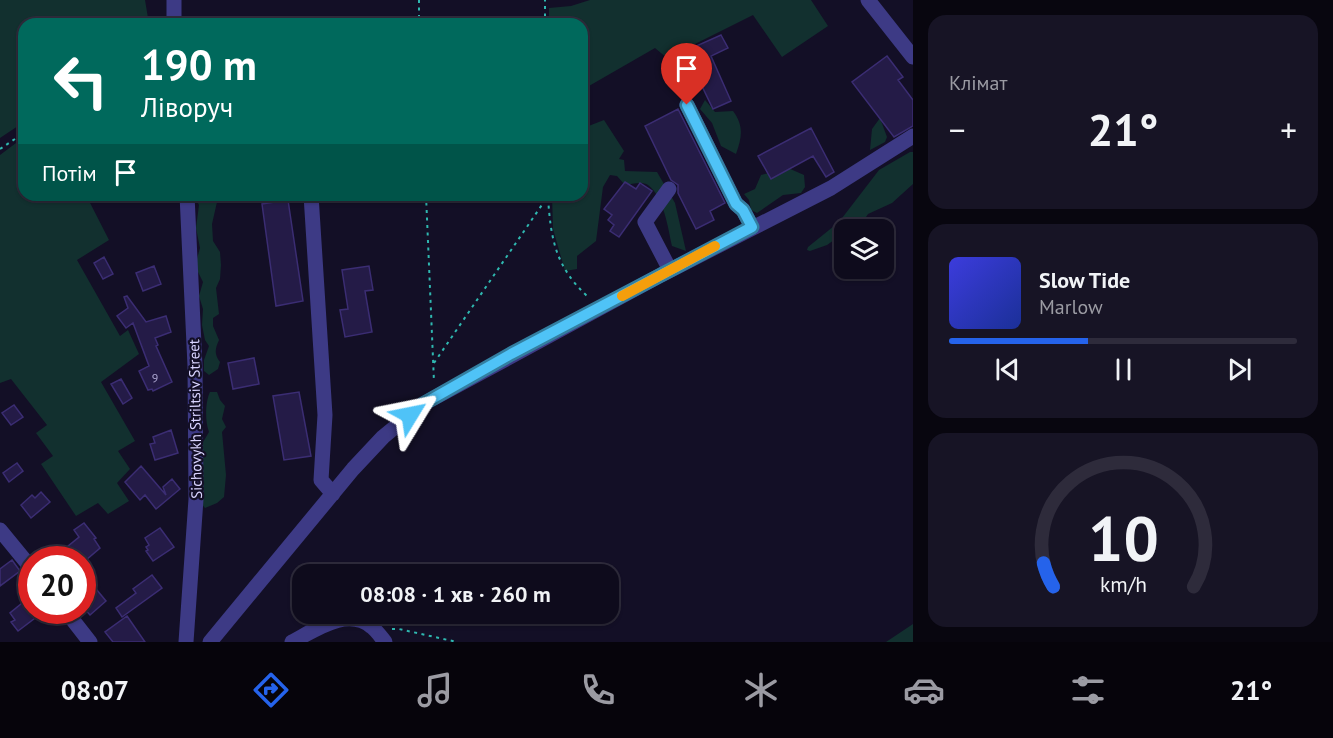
<!DOCTYPE html>
<html lang="uk">
<meta charset="utf-8">
<style>
:root{--surface:#0e0b1c;--page:#171425;--text:#f1f3f6;--muted:#9b9ba3;--line:#2e2b3b;--accent:#2563eb}
body{margin:0;font-family:"PT Sans",sans-serif;background:var(--page);color:var(--text);height:100vh;display:flex;flex-direction:column;font-size:22px;white-space:nowrap}
*{box-sizing:border-box;margin:0}
p{font-size:20px;color:var(--muted)}
.icon{flex:none;width:33px;height:33px;fill:none;stroke:currentColor;stroke-width:2;stroke-linecap:round;stroke-linejoin:round}
.map{position:relative;flex:1;overflow:hidden}
.panel{display:flex;flex-direction:column;gap:15px;padding:15px;background:#08060f;width:420px}
.panel>*{flex:none}
.top-card{position:absolute;left:18px;top:18px;width:570px;height:183px;border-radius:18px;box-shadow:0 2px 4px #0004,0 0 0 2px var(--line);background:#00695c;color:#fff;overflow:hidden}
.tools{position:absolute;left:834px;top:219px;display:grid;gap:12px}
.tools a{display:grid;place-items:center;width:60px;height:60px;border-radius:12px;background:var(--surface);box-shadow:0 2px 4px #0004,0 0 0 2px var(--line);font-size:30px}
.speed{position:absolute;left:18px;top:546px;display:flex;gap:12px;font-size:30px;font-weight:700;text-align:center}
.speed>*{display:grid;place-content:center;width:78px;height:78px;border-radius:50%;background:var(--surface);box-shadow:0 2px 4px #0004,0 0 0 2px var(--line);line-height:1}
.speed .limit{border:9px solid #d22;background:#fff;color:#111}
.pin{position:absolute;display:grid;place-items:center;width:51px;height:51px;color:#fff;margin:-62px -26px;border-radius:50% 50% 50% 0;rotate:-45deg;box-shadow:0 0 6px #0007}
.pin .icon{rotate:45deg}
.me{position:absolute;width:66px;margin:-33px;rotate:55deg;stroke-linejoin:round;filter:drop-shadow(0 0 4px #0008)}
.turn{display:flex;align-items:center;gap:21px;height:126px;padding:0 24px;font-size:27px}
.turn .icon{width:78px;height:78px;stroke-width:2.5}
.turn b{display:block;font-size:42px;line-height:51px}
.then{display:flex;align-items:center;height:57px;padding:0 24px;background:#0003;gap:12px;font-size:22px}
.big{font-size:45px;font-weight:700;line-height:1.1}
.panel .tile{flex:1;display:flex;flex-direction:column;justify-content:center;gap:9px;min-width:0;padding:0 21px;border-radius:18px;background:var(--page)}
.panel .dial{align-items:center;gap:0}
.dial svg{height:156px;overflow:visible;fill:none;stroke:var(--line);stroke-width:7;stroke-linecap:round;text-anchor:middle}
.dial text{fill:var(--text);stroke:none}
.song{display:flex;align-items:center;gap:18px}
.cover{width:72px;height:72px;border-radius:9px;background:linear-gradient(135deg,hsl(240 70% 55%),hsl(230 70% 35%))}
.played{height:6px;border-radius:3px;background:linear-gradient(90deg,var(--accent) 40%,var(--line) 40%)}
.keys{display:flex;justify-content:space-around;direction:ltr}
.heat{display:flex;justify-content:space-between;align-items:center;font-size:33px;direction:ltr}
.trip{position:absolute;left:292px;top:564px;width:327px;height:60px;border-radius:18px;background:var(--surface);box-shadow:0 2px 4px #0004,0 0 0 2px var(--line);font-weight:700;line-height:60px;text-align:center}
.tab-bar{display:flex;height:96px;justify-content:space-around;align-items:center;background:#06040b;color:var(--muted)}
.tab-bar .icon{width:42px;height:42px}
.tab-bar .current{color:var(--accent)}
.tab-bar b{font-size:27px;color:var(--text)}
main{display:flex;flex:1;min-height:0}
.map>svg:first-child{display:block}
.green{fill:#12302f}
.building{fill:#241b47;stroke:#3b2d73;stroke-width:1.5}
.lines{fill:none;stroke-linecap:round;stroke-linejoin:round}
.path{stroke:#2fb8b0;stroke-width:2;stroke-dasharray:3 4.5;stroke-linecap:butt}
.minor{stroke:#3d3a85;stroke-width:15}
.route-casing{stroke:#337fa1;stroke-width:15}
.route{stroke:#4fc3f7;stroke-width:10}
.slow{stroke:#f59e0b;stroke-width:10}
.labels{text-anchor:middle;dominant-baseline:central;stroke-width:4.5;stroke-linejoin:round;paint-order:stroke}
.number-label{font-size:12px;fill:#aca6d1}
.street-label{font-size:15px;fill:#d9d4ff;stroke:#130f26}
</style>
<main>
<div class="map">
<svg width="913" height="642" viewBox="0 0 913 642">
<rect width="100%" height="100%" fill="#130f26"/>
<path class="green" d="M0,0H145L149,24H24V122L0,138Z
M590,0H811L828,26L782,57L753,15L667,58L655,48L582,90V24H549V8L571,6Z
M705,100L715,112L733,111C744,126 742,137 736,154L721,146L712,123L700,109Z
M880,118L887,137L885,142L870,150L872,129Z
M604,120L624,151L619,159L624,160L625,171L657,172L675,203L686,251L672,246C668,228 664,197 648,185C642,181 632,184 625,185L617,176L610,175L603,187L596,241L577,256V269L565,271L553,229L552,195H582V124L586,127Z
M24,137V195H86L109,240L77,260L120,336L128,330L139,354L101,382L135,441L118,451L130,469L117,483L129,501L108,514L98,503L76,516L41,464L53,456L36,433L47,425L11,379L0,383V155Z
M910,152H913V184L892,203L868,214L858,229L844,230V233L827,245L810,251L807,250L808,247L839,222L879,170Z
M788,168L804,175L805,187L801,193L783,195L757,213L751,210L749,200L744,194L755,189L761,175Z
M194,195H212L217,202L212,224L213,241L220,252L221,265L220,279L216,288L219,314L213,318V326L219,340C215,349 214,354 220,362L218,369L209,375L204,371V360L209,346L205,340L202,325L203,309L199,296L203,282L195,266L200,248L196,228L199,205Z
M210,392H217L220,400L225,406L222,419L226,427L222,432L226,475L224,497L217,503L205,508L200,502L202,444L209,432C205,422 205,402 210,392Z
M913,624V642H886Z"/>
<path class="building" d="M721,35L728,48L711,56L731,101L713,109L685,51Z
M887,56L903,77L898,80L913,100V126L894,137L852,82Z
M678,109L725,203L710,211L714,220L696,229L678,193V185L671,180L645,126Z
M811,128L834,172L826,177L813,156L771,179L758,156Z
M625,182L636,189L640,183L652,191L619,237L610,231L614,225L608,220L612,215L604,209Z
M288,200L303,301L276,306L262,204Z
M104,257L113,274L103,279L94,263Z
M154,266L161,284L143,291L136,273Z
M369,266L373,290L365,291L372,332L345,337L340,310L348,309L342,270Z
M127,296L146,322L166,316L171,332L155,338L158,345L156,346L172,382L153,391L152,389L148,390L139,371L149,366L133,323L126,328L117,316L128,308L124,297Z
M254,358L259,384L233,389L228,363Z
M121,379L132,398L123,404L111,384Z
M299,392L311,456L284,460L273,396Z
M14,405L23,417L11,425L2,413Z
M171,430L178,453L155,460L150,444L155,443L153,437Z
M17,463L23,471L9,482L3,473Z
M141,466L166,495L163,487L172,479L180,489L156,509L145,495L140,500L125,482Z
M41,492L50,502L31,518L21,505L32,495L35,498Z
M84,523L96,538L94,539L100,548L86,560H51L79,537L74,530Z
M160,528L174,547L153,561L146,551L148,550L146,547L149,545L145,538Z
M12,560L20,571L0,586V569Z
M82,572L106,601L90,615L82,606Z
M152,575L162,588L122,617L116,608L136,593L133,589Z
M27,599L32,605V610H36L39,615L18,631L11,622L15,620L10,613Z
M127,616L145,642H113L105,632Z"/>
<g class="lines">
<path class="path" d="M419,0V24
M545,24V0
M0,149L24,133
M426,195L434,382
M548,198C551,241 556,267 588,297
M434,363L548,196
M392,629H399L457,642"/>
<path class="minor" d="M174,0V24
M868,0L913,57
M687,105L736,204L743,210L752,227
M669,189L645,222L670,270
M311,195L325,415L321,480L333,494
M0,530L32,569
M65,610L90,642
M186,642L196,499L195,366L187,195
M210,642L353,469L383,437L423,404L661,275L831,188L913,136
M292,642C315,630 348,606 372,627C377,631 381,637 385,642"/>
</g>
<g class="lines">
<defs>
<path id="route" d="M410,415L423,404L511,354L752,227L743,210L736,204L687,105"/>
</defs>
<use href="#route" class="route-casing"/>
<use href="#route" class="route"/>
<path class="slow" d="M622,296L715,246"/>
</g>
<g class="labels">
<g class="number-label">
<text x="155" y="377">9</text>
</g>
<g class="street-label">
<text transform="translate(195 419) rotate(-91)">Sichovykh Striltsiv Street</text>
</g>
</g>
</svg>
<div class="tools">
<a><svg class="icon" aria-label="layers" viewBox="0 0 24 24"><path d="M12 4l9 5-9 5-9-5zM3 14l9 5 9-5"/></svg></a>
</div>
<div class="speed"><div class="limit">20</div></div>
<div class="pin" style="left:687px;top:105px;background:#d93025"><svg class="icon" aria-label="arrive" viewBox="0 0 24 24"><path d="M6 21V4h12l-3 4 3 4H6"/></svg></div>
<svg class="me" style="left:410px;top:415px" viewBox="-20 -20 40 40"><path d="M0-17L14 15 0 8-14 15z" fill="#4fc3f7" stroke="#fff" stroke-width="4"/></svg>
<div class="trip">08:08 · 1 хв · 260 m</div>
<div class="top-card">
<div class="turn"><svg class="icon" aria-label="left" viewBox="0 0 24 24"><path d="M17 20v-9H6M10 6l-5 5 5 5"/></svg><div><b>190 m</b>Ліворуч</div></div>
<div class="then">Потім<svg class="icon" aria-label="arrive" viewBox="0 0 24 24"><path d="M6 21V4h12l-3 4 3 4H6"/></svg></div>
</div>
</div>
<section class="panel">
<div class="tile"><p>Клімат</p>
<div class="heat"><a>−</a><b class="big">21°</b><a>+</a></div>
</div>
<div class="tile">
<div class="song"><i class="cover"></i><div><b>Slow Tide</b><p>Marlow</p></div></div>
<div class="played"></div>
<div class="keys"><svg class="icon" aria-label="previous" viewBox="0 0 24 24"><path d="M18 5L8 12l10 7zM5 5v14"/></svg><svg class="icon" aria-label="pause" viewBox="0 0 24 24"><path d="M8 5v14M16 5v14"/></svg><svg class="icon" aria-label="next" viewBox="0 0 24 24"><path d="M6 5l10 7-10 7zM19 5v14"/></svg></div>
</div>
<div class="tile dial"><svg viewBox="0 0 100 80">
<path d="M14 69A42 42 0 1 1 86 69"/>
<path d="M14 69A42 42 0 0 1 9 57" stroke="#2563eb"/>
<text x="50" y="56" font-size="32" font-weight="700">10</text>
<text x="50" y="72" font-size="11">km/h</text>
</svg></div>
</section>
</main>
<nav class="tab-bar">
<b>08:07</b>
<svg class="icon current" aria-label="directions" viewBox="0 0 24 24"><path d="M12 3l9 9-9 9-9-9zM9 14v-3h6M13 9l2 2-2 2"/></svg>
<svg class="icon" aria-label="music" viewBox="0 0 24 24"><path d="M9 18V5l10-2v13"/><circle cx="6" cy="18" r="3"/><circle cx="16" cy="16" r="3"/></svg>
<svg class="icon" aria-label="phone" viewBox="0 0 24 24"><path d="M5 4h4l2 5-3 2q2 4 5 5l2-3 5 2v4C11 20 4 13 5 4z"/></svg>
<svg class="icon" aria-label="climate" viewBox="0 0 24 24"><path d="M12 3v18M4 7l16 10M4 17L20 7"/></svg>
<svg class="icon" aria-label="car" viewBox="0 0 24 24"><path d="M5 17H2v-5l4-1 3-4h7l3 4 3 1v5h-3M9 17h6M6 11h13"/><circle cx="7" cy="17" r="2"/><circle cx="17" cy="17" r="2"/></svg>
<svg class="icon" aria-label="filters" viewBox="0 0 24 24"><path d="M4 7h16M4 17h16"/><circle cx="9" cy="7" r="2"/><circle cx="15" cy="17" r="2"/></svg>
<b>21°</b>
</nav>
